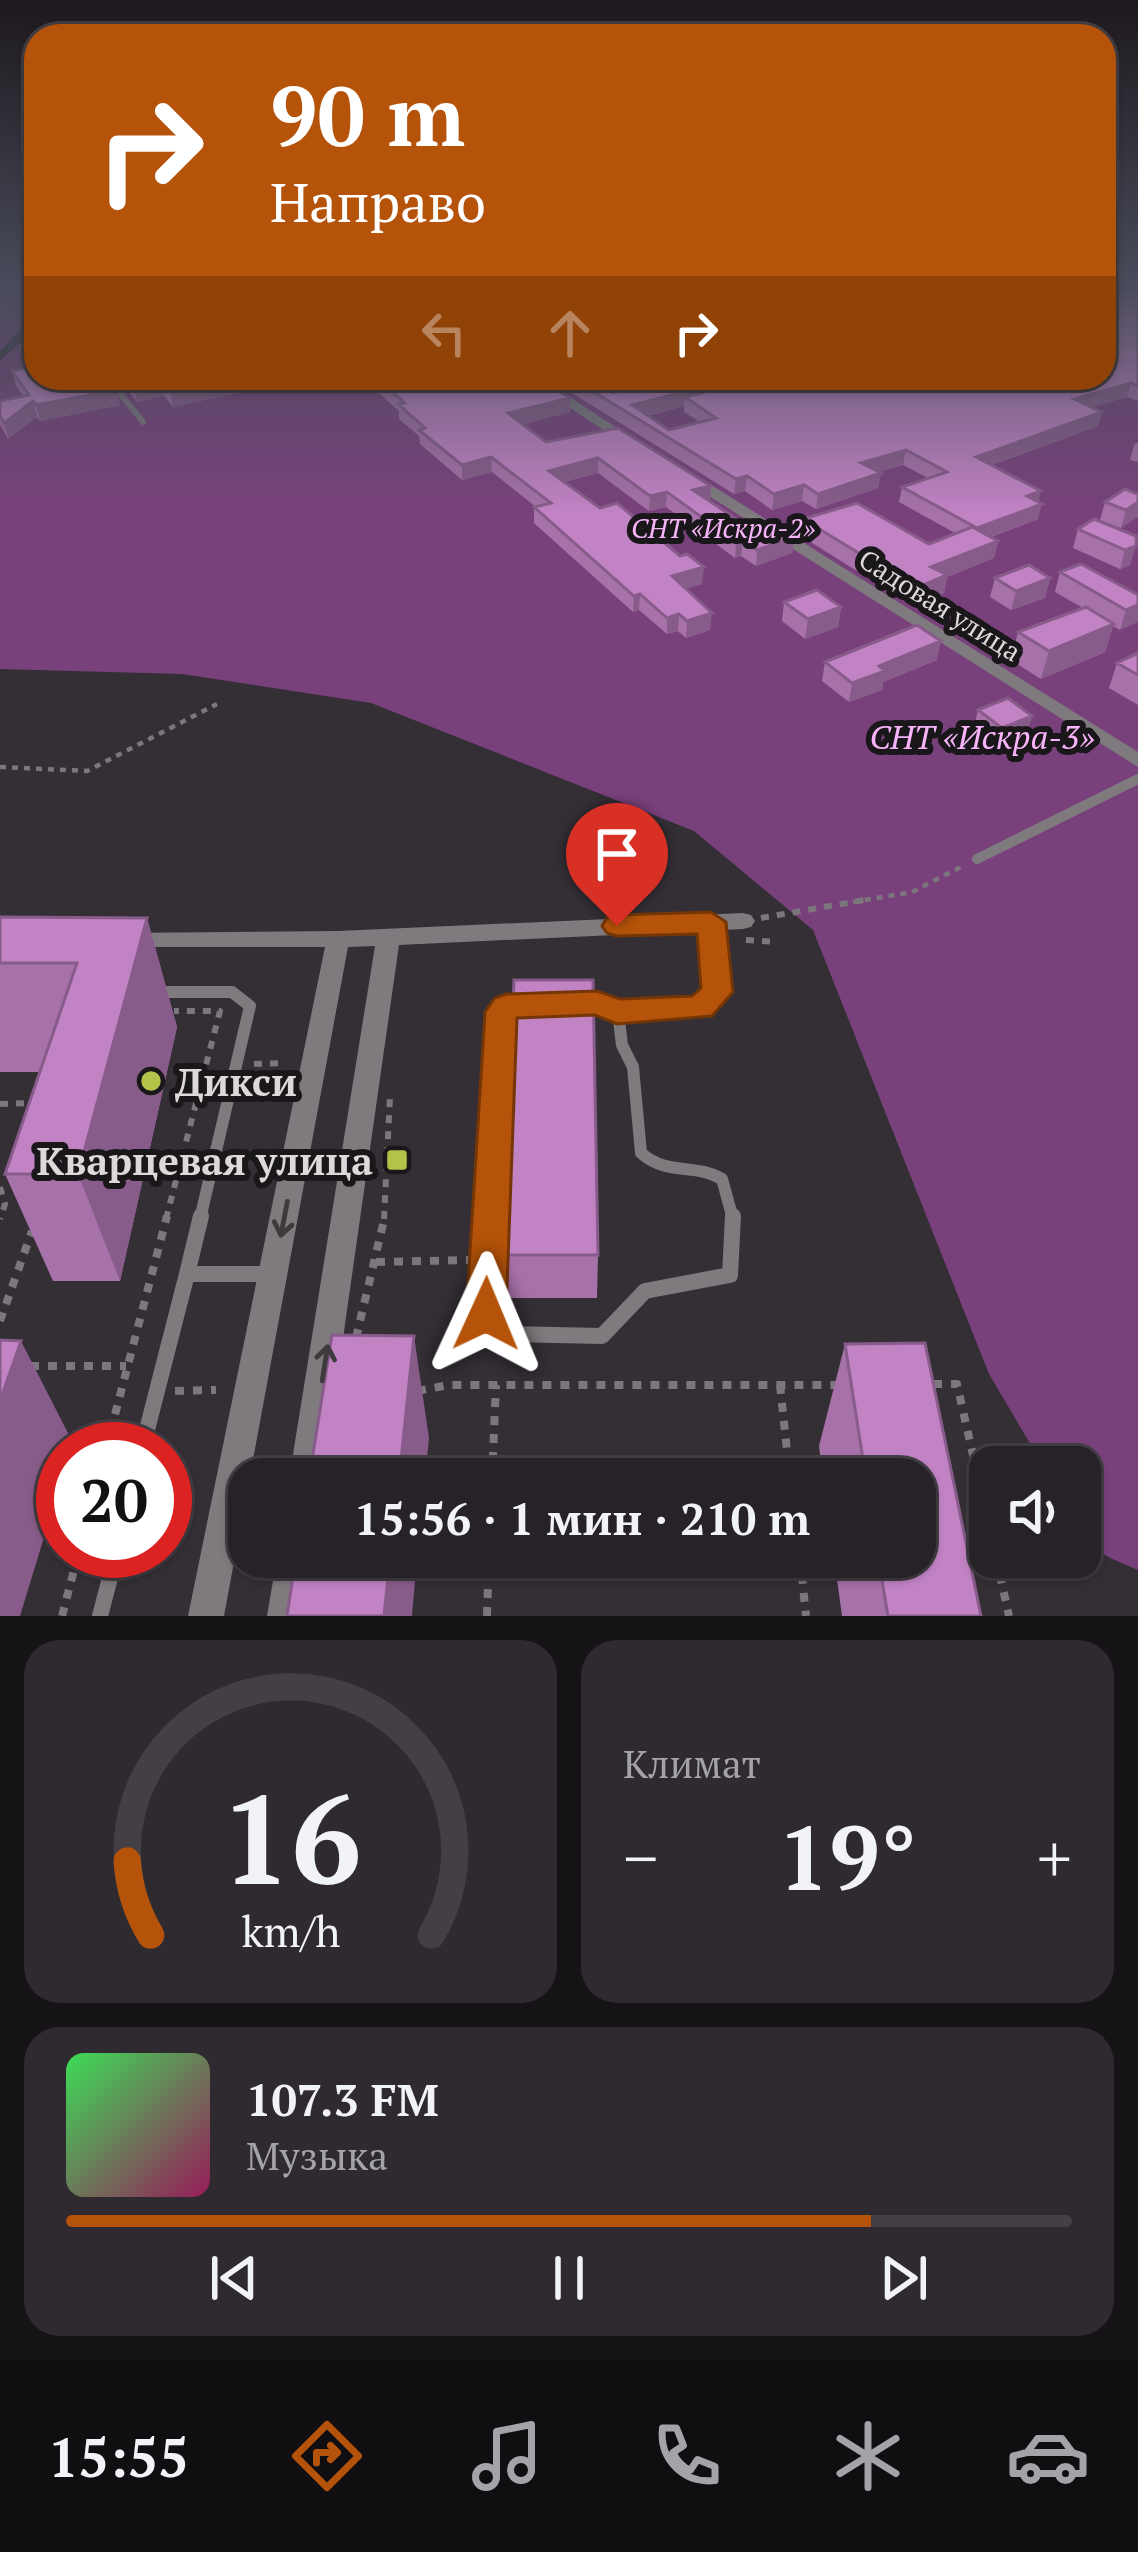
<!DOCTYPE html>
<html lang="ru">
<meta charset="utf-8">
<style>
:root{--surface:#272228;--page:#2f2a30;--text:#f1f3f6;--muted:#a4a4a8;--line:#433f45;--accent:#b45309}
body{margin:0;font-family:"PT Serif",serif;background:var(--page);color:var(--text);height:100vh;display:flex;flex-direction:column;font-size:45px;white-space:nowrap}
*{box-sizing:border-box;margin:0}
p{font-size:39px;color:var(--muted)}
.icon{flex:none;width:66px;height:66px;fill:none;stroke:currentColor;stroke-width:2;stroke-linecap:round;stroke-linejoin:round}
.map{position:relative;height:1616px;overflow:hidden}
.details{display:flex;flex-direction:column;gap:24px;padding:24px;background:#151316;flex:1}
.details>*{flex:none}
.guide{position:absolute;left:24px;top:24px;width:1092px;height:366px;border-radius:36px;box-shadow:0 3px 9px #0004,0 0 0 3px var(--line);background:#b45309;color:#fff;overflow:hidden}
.buttons{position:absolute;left:969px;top:1446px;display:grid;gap:24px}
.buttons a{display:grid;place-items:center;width:132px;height:132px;border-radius:24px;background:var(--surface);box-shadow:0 3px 9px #0004,0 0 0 3px var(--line);font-size:60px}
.speed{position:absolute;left:36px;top:1422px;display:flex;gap:24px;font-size:60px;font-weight:700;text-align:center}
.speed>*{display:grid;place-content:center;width:156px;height:156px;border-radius:50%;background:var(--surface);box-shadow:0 3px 9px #0004,0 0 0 3px var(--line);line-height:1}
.speed .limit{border:18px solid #d22;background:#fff;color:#111}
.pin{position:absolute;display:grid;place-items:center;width:102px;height:102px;color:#fff;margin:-123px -51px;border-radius:50% 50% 50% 0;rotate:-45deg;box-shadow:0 0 12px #0007}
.pin .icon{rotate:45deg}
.me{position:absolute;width:132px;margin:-66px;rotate:1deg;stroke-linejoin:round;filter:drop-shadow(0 0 9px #0008)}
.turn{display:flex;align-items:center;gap:42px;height:252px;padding:0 48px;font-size:54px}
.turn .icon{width:156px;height:156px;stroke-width:2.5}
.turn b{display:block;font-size:84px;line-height:102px}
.lanes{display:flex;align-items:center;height:114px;padding:0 48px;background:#0003;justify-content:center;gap:60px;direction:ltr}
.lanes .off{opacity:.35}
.big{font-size:90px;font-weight:600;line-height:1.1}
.details .widget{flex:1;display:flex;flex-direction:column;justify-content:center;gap:18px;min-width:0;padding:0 42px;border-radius:36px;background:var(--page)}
.details .dial{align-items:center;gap:0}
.dial svg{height:312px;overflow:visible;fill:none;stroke:var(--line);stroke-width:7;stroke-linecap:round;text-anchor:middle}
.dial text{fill:var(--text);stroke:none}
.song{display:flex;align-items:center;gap:36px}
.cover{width:144px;height:144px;border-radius:18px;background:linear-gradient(135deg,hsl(130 70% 55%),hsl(330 70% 35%))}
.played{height:12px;border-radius:6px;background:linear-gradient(90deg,var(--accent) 80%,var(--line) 80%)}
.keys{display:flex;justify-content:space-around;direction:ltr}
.heat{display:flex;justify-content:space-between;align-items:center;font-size:66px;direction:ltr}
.details .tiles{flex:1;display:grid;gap:24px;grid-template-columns:1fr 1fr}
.widget:last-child{grid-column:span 2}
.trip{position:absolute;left:228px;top:1458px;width:708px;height:120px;border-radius:36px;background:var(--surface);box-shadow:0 3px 9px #0004,0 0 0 3px var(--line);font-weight:600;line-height:120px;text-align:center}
.tab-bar{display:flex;height:192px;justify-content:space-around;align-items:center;background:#100e10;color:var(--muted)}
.tab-bar .icon{width:84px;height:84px}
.tab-bar .selected{color:var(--accent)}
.tab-bar b{font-size:54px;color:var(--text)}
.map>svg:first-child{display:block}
.green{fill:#79417c}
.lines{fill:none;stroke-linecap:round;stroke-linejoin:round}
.stream{stroke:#644466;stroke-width:3}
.path-far2{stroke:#7c777c;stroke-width:4.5;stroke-dasharray:6 6;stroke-linecap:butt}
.path-far1{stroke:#7c777c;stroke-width:6;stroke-dasharray:8 8;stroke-linecap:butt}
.path{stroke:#7c777c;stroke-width:8;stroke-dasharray:9 9;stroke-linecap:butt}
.service-far3{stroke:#7e7a7e;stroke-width:6}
.service-far2{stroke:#7e7a7e;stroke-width:10}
.service-far1{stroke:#7e7a7e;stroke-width:12}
.service{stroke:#7e7a7e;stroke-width:16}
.minor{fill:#7e7a7e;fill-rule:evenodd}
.wall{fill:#a771a9;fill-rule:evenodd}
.shaded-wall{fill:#885c8a}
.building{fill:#c283c5;stroke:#885c8a;stroke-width:3}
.oneway{stroke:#3d3a3d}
.route{fill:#b45309;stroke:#753606;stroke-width:3}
.poi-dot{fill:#b4c24a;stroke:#1a171a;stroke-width:4.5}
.labels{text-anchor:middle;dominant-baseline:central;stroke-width:12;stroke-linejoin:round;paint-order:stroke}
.far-park-label{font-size:27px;font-style:italic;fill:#f7b4f9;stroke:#1a171a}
.far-street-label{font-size:27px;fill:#dcd8dc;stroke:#1a171a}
.park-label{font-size:33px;font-style:italic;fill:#f7b4f9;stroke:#1a171a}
.near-poi-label{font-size:39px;font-weight:bold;fill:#dcd8dc;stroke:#1a171a;text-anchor:start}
</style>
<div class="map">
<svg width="1138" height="1616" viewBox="0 0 1138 1616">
<rect width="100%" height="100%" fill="#342e35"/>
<path class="green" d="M0,288H36V314L0,351Z
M1104,288H1138V1570C1069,1542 1080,1537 1080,1467H1044L989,1374L813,930L694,831L371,703L182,674L0,669V361L31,333L36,332V378H1104Z"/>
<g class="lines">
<path class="stream" d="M0,387L36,352"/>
<path class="path-far2" d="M0,767L87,771L217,704
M853,902L912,892L963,866"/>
<path class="path-far1" d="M761,918L870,899
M746,940L777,942
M254,1064L285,1063
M0,1104L33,1103
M0,1187L5,1204L0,1219
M166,1219L220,1011H174
M384,1219L390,1096"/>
<path class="path" d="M376,1262L472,1260
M0,1321L32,1231
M356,1338L385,1216
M30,1366H126
M933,1384H957L990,1531
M780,1385L790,1479
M175,1391L216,1390
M417,1391L449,1385H837
M106,1449L167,1216
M492,1479L496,1385
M800,1557L806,1616
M996,1557L1009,1616
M62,1616L79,1551
M487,1616L489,1557"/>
<path class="service-far3" d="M108,378L143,422
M312,386L327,383"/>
<path class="service-far2" d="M977,859L1138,779"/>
<path class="service-far1" d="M153,992H232L250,1006L200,1219
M584,1004C621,1013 678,1019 713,1000L718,976L711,922
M618,1012L622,1045L633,1067L641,1153C667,1176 695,1163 722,1179L733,1219
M489,1219L501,1012L506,1006H523"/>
<path class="service" d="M489,1216L486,1314L503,1334L602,1336L645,1291L730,1275L733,1216
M187,1274L201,1216
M142,1449L187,1274H267
M100,1616L117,1551"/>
<path class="minor" d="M524,378H540L642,444L630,447Z
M682,473H692L1138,752V767L682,479Z
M743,913L751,915L755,921L751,927L743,929L399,945L323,1479H289L375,946L348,947L224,1616H188L325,947H127L119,945L115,939L119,933L338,931Z
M277,1557H311L303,1616H267Z"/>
</g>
<path class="wall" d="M1138,295V401L1127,397L1092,407L1102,412L1098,426L992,465L1038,502V519L991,537L998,541L994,558L947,577L944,593L913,606L801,536L803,519L929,544L955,533L899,502L902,487L928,478L903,465L878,472L881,473L878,488L816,509L802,501L772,510L745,491L734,494L548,378H599L593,379L613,393L679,378H1104ZM685,381L705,392L688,397ZM684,406V412L700,422L669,430L648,416Z
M12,371L120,405L40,421L37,417L8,439L0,424V401L23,396L16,386Z
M118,378H274L263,380L264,387L173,407L164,396L137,402Z
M337,378H538L570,412L523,424L546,442L618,428L709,501L757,533L794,537L792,553L756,566L741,556L735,558L666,507L649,511L598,473L564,482L702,584L685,589L710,630L686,638L678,631L667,634L639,610L633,612L534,523V507H536L492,472L462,480L420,444L419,436L399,419V411L362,378L337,384Z
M1138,442V462L1130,460L1134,445Z
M1138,494L1121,528L1100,520L1105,502Z
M1078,529L1136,536L1130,565L1120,569L1073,548Z
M1060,572L1138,595L1120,630L1113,626L1105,652L1041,679L1011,660L1018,632L1083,608L1055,592Z
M995,578H1050L1045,598L1011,610L990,597Z
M784,602L841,607L838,627L805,639L782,621Z
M1138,653V705L1109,688L1117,663Z
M937,660L883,682L882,690L849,702L822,681L825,662Z
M978,710L1027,736L997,748L973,731Z
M0,917L147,918L177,1027L120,1281H53L5,1174L40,1072H0Z
M503,1255H598L597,1298H505Z
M925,1343L981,1616H842L834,1557H915V1479H823L819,1446L845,1344Z"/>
<path class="shaded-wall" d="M232,378H274L263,380L264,387L173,407L170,391Z
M337,378H362L337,384Z
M161,380L164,396L137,402L133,386Z
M1131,383L1127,397L1071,413L1074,399Z
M117,390L120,405L40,421L36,405Z
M688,391V399L685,397L684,406L637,418L632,405Z
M570,398V412L509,427L508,413Z
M33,401L37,417L8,439L4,423Z
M1102,412L1098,426L973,472L976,457Z
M906,450L903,465L859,478L861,463Z
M491,457L492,472L462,480V465Z
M598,458V473L549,486V471Z
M881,473L878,488L816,509L818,494Z
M747,476L745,491L734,494L736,479Z
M804,485L802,501L772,510L774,494Z
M711,486L710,501L693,490Z
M1041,491L1038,506L1042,504L1038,519L973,543L977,528L1027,496Z
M667,492L666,507L649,511L650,496Z
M1138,502V517L1121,528L1126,510Z
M794,537L792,553L756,566L757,550Z
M743,540L741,556L735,558L736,542Z
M998,541L994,558L947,577L944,593L913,606L916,588L931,567Z
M1136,546L1130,565L1120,569L1125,550Z
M704,567L702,584L671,593L672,576Z
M1050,578L1045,598L1011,610L1016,591Z
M640,594L639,610L633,612L634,596Z
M1138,605V622L1120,630L1126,610Z
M841,607L838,627L805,639L808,619Z
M712,613L710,630L686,638L687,621Z
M679,614L678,631L667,634V618Z
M1114,624L1105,652L1041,679L1049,651Z
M941,641L937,660L883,682L882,690L849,702L852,683L879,666Z
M1032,716L1027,736L997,748L1002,728Z
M147,918L177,1027L120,1281L78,1174Z
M414,1336L429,1438L425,1479H399Z
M21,1341L73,1443L71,1449H63V1475L20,1616H0V1401Z
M390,1557H417L412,1616H384Z"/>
<path class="building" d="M1104,288H1119L1138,295V386L1131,383L1074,399L1102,412L976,457L1041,491L1027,496L1042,504L977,528L902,487L947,472L906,450L861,463L881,473L818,494L804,485L774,494L747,476L736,479L571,378H591L613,393L685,378L688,391L632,405L669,430L716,418L685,397L722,388L705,378H1104Z
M36,366V378H107L117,390L36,405L33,401L4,423L0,416V401L29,395L12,371Z
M127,378H232L170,391L161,380L133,386Z
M376,378H538L570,398L508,413L546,442L618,428L711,486L693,490L757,533L778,527L794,537L757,550L743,540L736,542L667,492L650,496L598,458L549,471L600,508L617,503L680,556L687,554L704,567L672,576L712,613L687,621L679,614L667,618L640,594L634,596L534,507L551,503L491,457L462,465L419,430L425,428L398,404L405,403Z
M1125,489L1138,494V502L1126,510L1105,502Z
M857,503L929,544L972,527L998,541L931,567L947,575L916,588L803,519Z
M1094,519L1136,536V546L1125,550L1078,529Z
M1081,564L1138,595V605L1126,610L1060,572Z
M1029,565L1050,578L1016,591L995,578Z
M817,590L841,607L808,619L784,602Z
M1086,607L1114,624L1049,651L1018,632Z
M917,625L941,641L879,666L885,671L852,683L825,662Z
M1138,653V675L1117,663Z
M1008,698L1032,716L1002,728L978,710Z
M0,917L147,918L78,1174H5L77,963H0Z
M514,980H593L598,1255H503Z
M332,1335L414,1336L399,1479H309Z
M0,1340L21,1341L0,1401Z
M925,1343L981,1616H888L878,1557H915V1479H866L845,1344Z
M296,1557H390L384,1616H287Z"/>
<defs><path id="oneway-shaft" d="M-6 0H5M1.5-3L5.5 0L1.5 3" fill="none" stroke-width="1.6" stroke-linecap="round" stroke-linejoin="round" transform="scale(3)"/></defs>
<g class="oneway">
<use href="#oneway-shaft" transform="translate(284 1219) rotate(101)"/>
<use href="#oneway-shaft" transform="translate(325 1363) rotate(-81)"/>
</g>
<linearGradient id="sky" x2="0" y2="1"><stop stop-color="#1d191d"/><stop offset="0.56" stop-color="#4a4c5c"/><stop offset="1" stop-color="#4a4c5c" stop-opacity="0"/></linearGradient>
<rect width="1138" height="514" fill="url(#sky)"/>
<path class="route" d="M711,912L726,922L733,992L712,1016L617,1024L595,1015L517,1018L506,1314L500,1327L486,1332L472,1327L466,1314L485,1012L495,998L506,994L597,991L620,999L692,996L701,988L697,934L617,936L607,933L602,926L607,918L617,915Z"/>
<g class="poi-dot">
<circle cx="151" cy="1081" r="12"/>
<rect x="385" y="1148" width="24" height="24" rx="6"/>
</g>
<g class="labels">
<g class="far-park-label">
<text x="723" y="528">СНТ «Искра-2»</text>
</g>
<g class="far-street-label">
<text transform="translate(940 605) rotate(32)">Садовая улица</text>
</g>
<g class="park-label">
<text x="982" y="736">СНТ «Искра-3»</text>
</g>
<g class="near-poi-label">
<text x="175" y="1081">Дикси</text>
<text x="373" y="1160" text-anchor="end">Кварцевая улица</text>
</g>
</g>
</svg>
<div class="buttons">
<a><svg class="icon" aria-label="sound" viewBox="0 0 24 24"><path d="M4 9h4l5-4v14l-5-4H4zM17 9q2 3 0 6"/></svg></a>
</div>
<div class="speed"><div class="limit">20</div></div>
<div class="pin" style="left:617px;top:926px;background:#d93025"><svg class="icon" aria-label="arrive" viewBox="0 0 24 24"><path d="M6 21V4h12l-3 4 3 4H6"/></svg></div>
<svg class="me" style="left:486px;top:1314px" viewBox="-20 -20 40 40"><path d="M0-17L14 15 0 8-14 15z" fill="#b45309" stroke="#fff" stroke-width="4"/></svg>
<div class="trip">15:56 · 1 мин · 210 m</div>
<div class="guide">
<div class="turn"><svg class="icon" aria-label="right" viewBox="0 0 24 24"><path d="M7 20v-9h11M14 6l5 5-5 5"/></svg><div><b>90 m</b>Направо</div></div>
<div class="lanes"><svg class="icon off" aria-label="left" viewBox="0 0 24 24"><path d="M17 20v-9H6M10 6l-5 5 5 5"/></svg><svg class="icon off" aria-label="ahead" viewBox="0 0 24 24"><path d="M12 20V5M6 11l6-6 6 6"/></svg><svg class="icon" aria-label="right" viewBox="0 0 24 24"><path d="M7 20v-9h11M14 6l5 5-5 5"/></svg></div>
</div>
</div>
<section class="details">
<div class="tiles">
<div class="widget dial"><svg viewBox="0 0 100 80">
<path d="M14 69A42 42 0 1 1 86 69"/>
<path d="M14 69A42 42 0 0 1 8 50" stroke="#b45309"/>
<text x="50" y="56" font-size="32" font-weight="700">16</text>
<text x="50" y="72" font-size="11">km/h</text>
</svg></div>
<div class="widget"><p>Климат</p>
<div class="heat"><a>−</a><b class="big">19°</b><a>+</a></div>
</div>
<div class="widget">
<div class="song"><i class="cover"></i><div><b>107.3 FM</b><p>Музыка</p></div></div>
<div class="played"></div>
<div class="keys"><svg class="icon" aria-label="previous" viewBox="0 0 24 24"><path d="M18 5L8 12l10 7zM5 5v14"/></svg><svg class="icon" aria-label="pause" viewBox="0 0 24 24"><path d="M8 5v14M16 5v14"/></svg><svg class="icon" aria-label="next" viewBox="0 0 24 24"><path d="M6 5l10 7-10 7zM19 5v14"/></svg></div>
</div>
</div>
</section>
<nav class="tab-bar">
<b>15:55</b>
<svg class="icon selected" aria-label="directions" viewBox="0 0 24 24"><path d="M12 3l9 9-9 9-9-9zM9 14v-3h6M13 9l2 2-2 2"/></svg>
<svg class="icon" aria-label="music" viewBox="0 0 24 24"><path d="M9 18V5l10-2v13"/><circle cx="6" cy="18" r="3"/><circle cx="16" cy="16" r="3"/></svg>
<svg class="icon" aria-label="phone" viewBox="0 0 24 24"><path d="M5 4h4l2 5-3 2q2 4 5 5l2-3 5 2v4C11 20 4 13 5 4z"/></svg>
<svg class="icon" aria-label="climate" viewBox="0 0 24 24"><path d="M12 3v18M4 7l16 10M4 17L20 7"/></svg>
<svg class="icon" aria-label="car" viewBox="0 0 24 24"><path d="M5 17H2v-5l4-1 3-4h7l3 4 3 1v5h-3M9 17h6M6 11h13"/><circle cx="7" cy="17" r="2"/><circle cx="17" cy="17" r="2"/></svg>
</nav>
